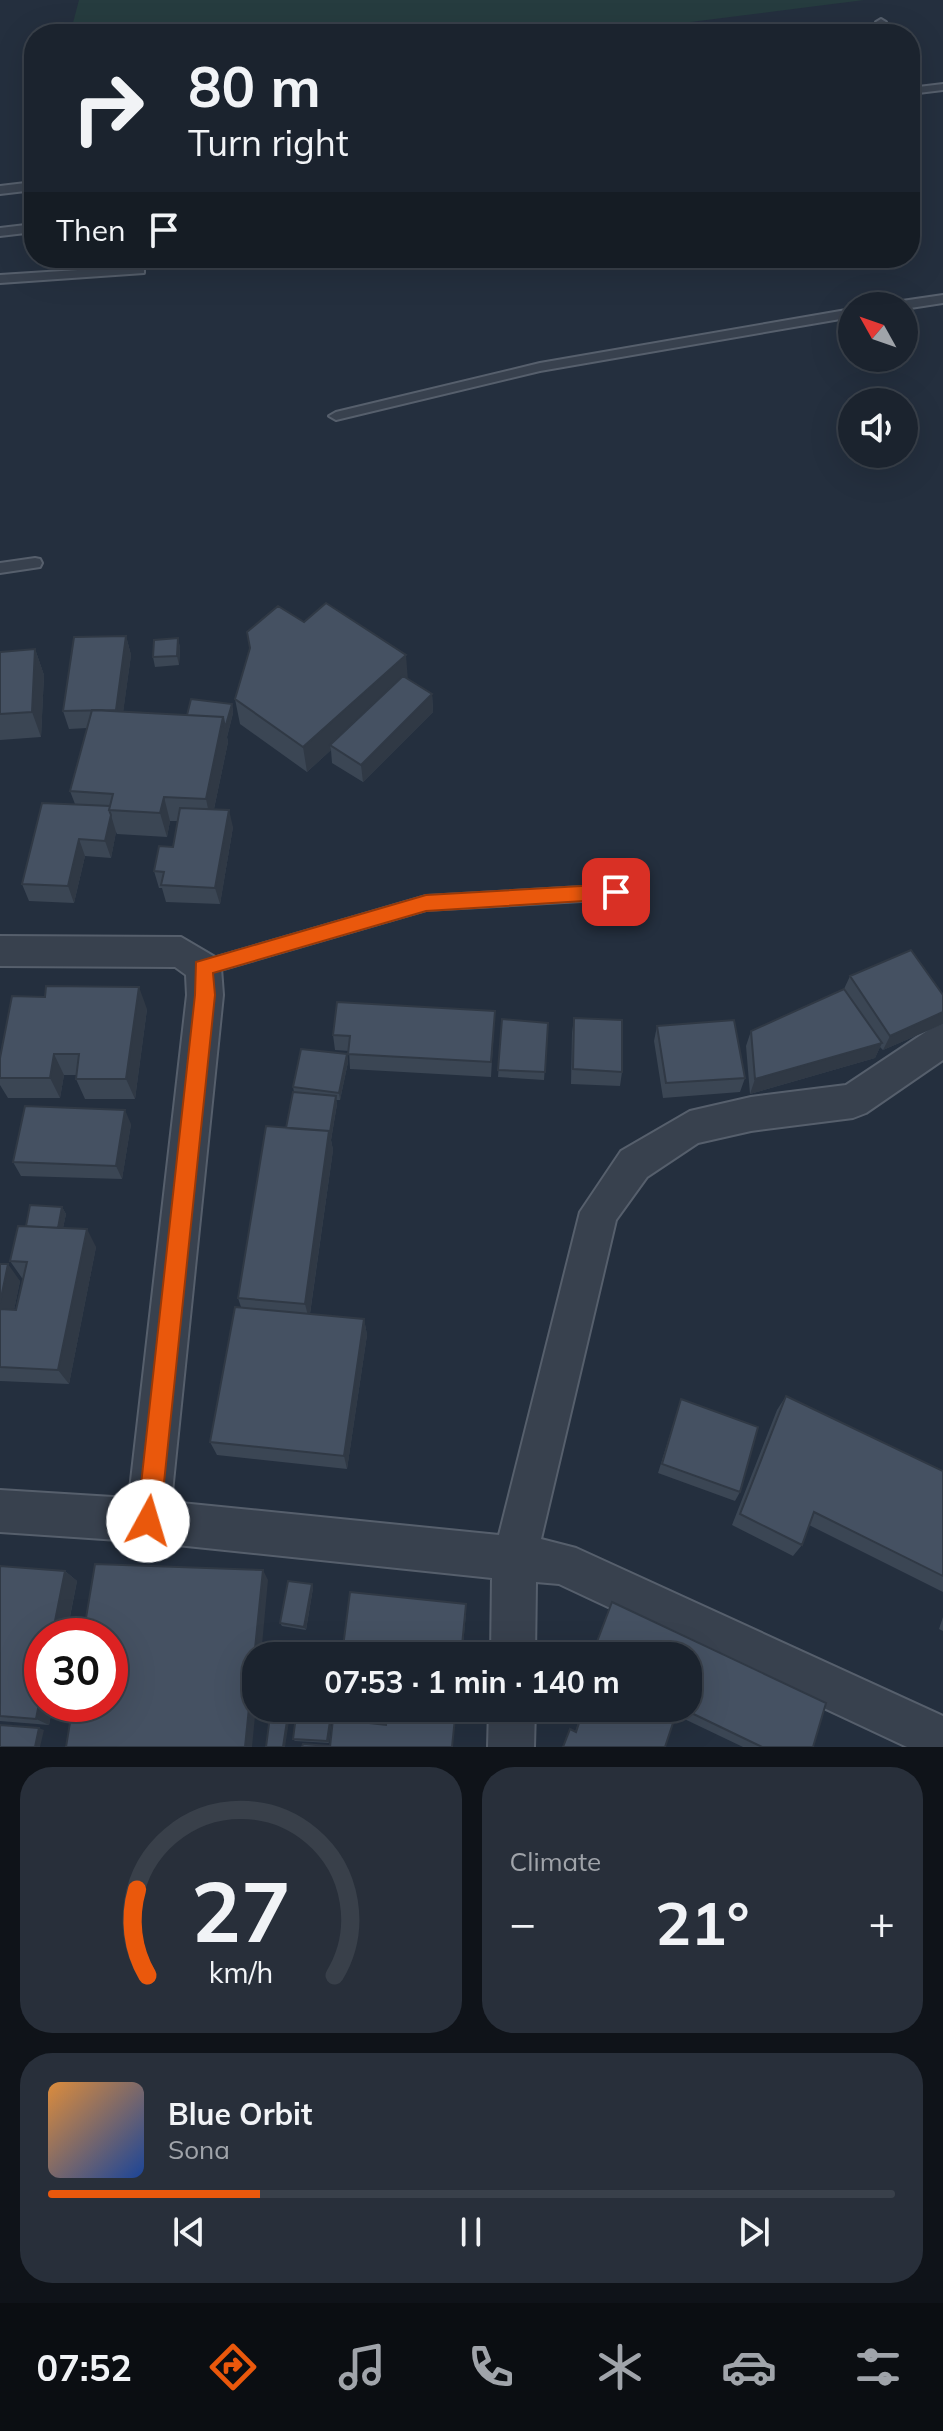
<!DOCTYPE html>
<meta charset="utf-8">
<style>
:root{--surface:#1b232e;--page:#282f3a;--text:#f1f3f6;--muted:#a0a4aa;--line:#39404a;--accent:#ea580c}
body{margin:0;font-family:Mulish,sans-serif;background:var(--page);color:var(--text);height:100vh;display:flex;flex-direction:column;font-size:30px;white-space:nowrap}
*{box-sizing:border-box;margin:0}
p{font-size:26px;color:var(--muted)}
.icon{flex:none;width:44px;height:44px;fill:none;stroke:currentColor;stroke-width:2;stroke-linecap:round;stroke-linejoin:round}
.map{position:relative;height:1747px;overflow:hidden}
.side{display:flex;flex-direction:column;gap:20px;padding:20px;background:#0f1319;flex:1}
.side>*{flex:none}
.hud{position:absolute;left:24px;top:24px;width:896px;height:244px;border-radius:32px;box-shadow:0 8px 32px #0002,0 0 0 2px var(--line);background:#1b232e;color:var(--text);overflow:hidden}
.needle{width:52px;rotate:310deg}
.buttons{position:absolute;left:838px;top:292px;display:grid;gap:16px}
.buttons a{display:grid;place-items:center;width:80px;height:80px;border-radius:50%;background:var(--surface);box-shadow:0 8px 32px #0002,0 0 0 2px var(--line);font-size:40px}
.speed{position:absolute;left:24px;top:1618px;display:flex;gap:16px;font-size:40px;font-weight:700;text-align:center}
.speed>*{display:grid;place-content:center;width:104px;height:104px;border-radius:50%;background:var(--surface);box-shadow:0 8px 32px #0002,0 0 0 2px var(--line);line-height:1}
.speed .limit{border:12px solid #d22;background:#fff;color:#111}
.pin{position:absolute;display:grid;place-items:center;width:68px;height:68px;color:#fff;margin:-34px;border-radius:16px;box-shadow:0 4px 12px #0006}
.me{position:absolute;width:88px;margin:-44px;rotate:6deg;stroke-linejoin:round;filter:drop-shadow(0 0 6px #0008)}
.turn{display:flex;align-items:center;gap:28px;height:168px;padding:0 32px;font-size:36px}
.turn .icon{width:104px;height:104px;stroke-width:2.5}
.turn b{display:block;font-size:56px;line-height:68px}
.then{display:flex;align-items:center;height:76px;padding:0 32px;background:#0003;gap:16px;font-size:30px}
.big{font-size:60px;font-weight:700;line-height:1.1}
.side .card{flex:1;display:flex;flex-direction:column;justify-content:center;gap:12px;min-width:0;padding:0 28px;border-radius:32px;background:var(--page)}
.side .dial{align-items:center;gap:0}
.dial svg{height:208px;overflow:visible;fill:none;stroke:var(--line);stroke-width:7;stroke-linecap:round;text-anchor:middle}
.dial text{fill:var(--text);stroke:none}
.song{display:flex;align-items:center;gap:24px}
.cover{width:96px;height:96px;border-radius:12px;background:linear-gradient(135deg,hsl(30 70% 55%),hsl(220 70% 35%))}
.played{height:8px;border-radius:4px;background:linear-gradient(90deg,var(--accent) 25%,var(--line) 25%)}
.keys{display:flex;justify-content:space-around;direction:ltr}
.heat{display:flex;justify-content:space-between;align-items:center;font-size:44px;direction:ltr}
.side .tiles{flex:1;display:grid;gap:20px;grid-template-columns:1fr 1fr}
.card:last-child{grid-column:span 2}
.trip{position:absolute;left:242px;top:1642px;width:460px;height:80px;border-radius:32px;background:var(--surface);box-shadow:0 8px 32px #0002,0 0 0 2px var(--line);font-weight:700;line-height:80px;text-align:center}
.menu{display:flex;height:128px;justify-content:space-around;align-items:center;background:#0b0e12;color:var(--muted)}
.menu .icon{width:56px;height:56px}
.menu .active{color:var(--accent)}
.menu b{font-size:36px;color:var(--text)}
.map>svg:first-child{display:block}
.green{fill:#263c3f}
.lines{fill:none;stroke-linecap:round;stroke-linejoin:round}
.service-casing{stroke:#565f6c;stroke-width:4}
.minor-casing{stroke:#565f6c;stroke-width:4}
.service{fill:#38414e;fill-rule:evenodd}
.minor{fill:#38414e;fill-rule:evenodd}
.wall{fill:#3b4654}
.shaded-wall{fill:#303945}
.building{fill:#455162;stroke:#303945;stroke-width:2}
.route{fill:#ea580c;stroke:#983908;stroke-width:2}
</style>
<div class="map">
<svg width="943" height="1747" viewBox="0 0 943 1747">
<rect width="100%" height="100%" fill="#242f3e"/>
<path class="green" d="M79,0H864L595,34H70Z"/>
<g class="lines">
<defs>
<path id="service" d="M881,19L886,22L891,34H881L876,22Z
M943,84V90L910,94V88Z
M34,182V190L0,194V186Z
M34,224V232L0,236V228Z
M140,266L144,267V273L0,283V275Z
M943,295V303L904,309V306H889L895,302Z
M852,309V317L540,371L336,420L329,416L336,412L540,363Z
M35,558L40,559L42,563L40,567L0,573V563Z
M616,885L622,887L624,892L622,897L616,899L426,910L203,975L197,973L195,968L197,963L203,961L426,896Z"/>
<path id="minor" d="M0,936L181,937L215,957L221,968L223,995L171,1502L499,1535L580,1212L621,1151L690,1111L751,1097L846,1085L930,1029L943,1024V1060L866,1113L853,1118L751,1131L698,1143L647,1177L616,1220L541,1539L576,1548L943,1716V1747H907L559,1584L536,1582L535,1656H491L492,1578L148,1542L0,1532V1490L129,1498L187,995L186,975L175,967L0,966Z
M489,1708H535L534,1747H488Z"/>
</defs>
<use href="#service" class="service-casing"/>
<use href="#minor" class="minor-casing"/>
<use href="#service" class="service"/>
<use href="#minor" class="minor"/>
</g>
<path class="wall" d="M304,622L408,679L432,694L433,712L363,782L332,763L331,750L307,772L240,724L235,699Z
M126,636L131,655L123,712L187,715L232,704L233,713L227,737L228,742L214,809L233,827L220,904L166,902L162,888H159L154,871L173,847L178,821H170L167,837L117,834L116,832L111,858L85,856L74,903L29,901L22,884L75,804L70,791L87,728L69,729L63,711Z
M178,638L180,648L179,665L155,667L153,657Z
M35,649L44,675L41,737L0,740V652Z
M850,976L943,995V1024L883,1050L880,1047L875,1058L750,1094L746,1046L751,1031L844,989Z
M147,1009L135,1099H85L76,1079V1075H64L60,1098H8L0,1085V1058Z
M495,1011L491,1077L350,1069L349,1051L335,1050L333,1035Z
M574,1018L622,1072L620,1086L571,1084L572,1033Z
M502,1019L548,1023L544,1080L498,1077Z
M657,1026L745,1078L740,1092L663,1098L654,1041Z
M347,1054L348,1062L340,1100H336L337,1104L331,1140L333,1150L310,1314L364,1319L367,1335L347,1469L217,1455L210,1442L241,1307L238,1298L286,1128L294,1092L293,1087Z
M131,1124L122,1179L21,1176L13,1162Z
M62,1207L66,1214L63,1228L96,1247L69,1384L0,1381V1382V1264L20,1281L14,1310H16L23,1278H22L10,1261L26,1226Z
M786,1396L943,1471V1592L809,1525L802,1545L793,1556L732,1525L777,1410Z
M681,1399L740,1492L735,1501L658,1473Z
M0,1566L65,1571L77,1581L49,1725L0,1721Z
M312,1584L313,1588L306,1630L282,1626L280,1623Z
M612,1602L826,1703L813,1747H743L676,1715L665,1747H563L570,1729L575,1732L583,1708H688V1656L591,1655Z
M466,1613L462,1656H358L346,1655L343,1647Z
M943,1617V1631L939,1629Z
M333,1708L329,1743L295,1741L293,1739Z"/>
<path class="shaded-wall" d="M126,636L131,655L121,728L116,710Z
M178,638L180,648L179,665L177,656Z
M35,649L44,675L41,737L32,712Z
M406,655L408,681L330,745L331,750L307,772L303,747Z
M432,694L433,712L363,782L361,765Z
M232,704L233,713L227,737L225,728Z
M223,717L228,742L211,823L206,799Z
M164,797L170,821L167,837L160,813Z
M229,810L233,827L220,904L215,888Z
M111,815L116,832L111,858L105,841Z
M79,839L85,856L74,903L68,886Z
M139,987L147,1009L135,1099L126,1079Z
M943,1012V1024L883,1050L890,1036Z
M882,1043L875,1058L750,1094L755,1079Z
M54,1054L64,1075L60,1098L50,1078Z
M347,1054L348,1062L340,1100L339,1093Z
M336,1096L337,1104L331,1140L333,1150L309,1320L305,1304L329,1131Z
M125,1110L131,1124L122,1179L116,1166Z
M62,1207L66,1214L61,1237L57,1230Z
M87,1229L96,1247L69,1384L58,1370Z
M8,1264L20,1281L11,1325L0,1311V1303Z
M364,1319L367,1335L347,1469L344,1456Z
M263,1570L268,1580L261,1656H256V1706L252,1747H245Z
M65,1571L77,1581L66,1636H52Z
M312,1584L313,1588L306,1630L304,1627Z
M42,1688V1704H53L49,1725L36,1719Z
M289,1708H291L285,1747H283Z
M332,1708H333L329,1743L327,1741Z
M39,1728L44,1730L40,1747H35Z"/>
<path class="building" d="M326,603L406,655L303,747L235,699L250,648L247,632L278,606L304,622Z
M126,636L116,710L63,711L74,637Z
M178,638L177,656L153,657L154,640Z
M35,649L32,712L0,714V652Z
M403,676L432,694L361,765L330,745Z
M191,699L232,704L225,728L223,717L187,715Z
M92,710L223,717L206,799L164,797L160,813L109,810L113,794L70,791Z
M42,803L110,806L109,810L111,815L105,841L79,839L68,886L22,884Z
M180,808L229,810L215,888L161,885L164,872L154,871L159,846L173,847Z
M911,950L943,995V1012L890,1036L850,976Z
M46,986L139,987L126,1079H76L79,1054H54L50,1078H0V1058L12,996L45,997Z
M844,989L882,1043L755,1079L751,1031Z
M337,1002L495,1011L491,1062L348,1054L350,1036L333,1035Z
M574,1018L622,1020V1072L573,1069Z
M502,1019L548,1023L545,1072L498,1070Z
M734,1020L745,1078L666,1083L657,1026Z
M301,1049L347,1054L339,1093L293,1087Z
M293,1092L336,1096L330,1132L329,1131L286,1128Z
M25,1106L125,1110L116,1166L13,1162Z
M266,1126L329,1131L305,1304L238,1298Z
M30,1205L62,1207L58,1228L26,1226Z
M18,1226L87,1229L58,1370L0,1367V1309L16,1310L27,1262L10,1261Z
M0,1264H8L0,1303Z
M235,1307L364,1319L344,1456L210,1442Z
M786,1396L943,1471V1576L814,1512L802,1545L740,1514Z
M681,1399L758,1427L740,1492L662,1464Z
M95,1564L263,1570L245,1747H66L73,1704H110V1636H83Z
M0,1566L65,1571L52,1636H42V1688L36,1719L0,1716Z
M288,1581L312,1584L304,1627L280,1623Z
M350,1592L466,1604L461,1656H394L395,1652L343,1647Z
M612,1602L826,1703L813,1747H762L681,1708H688V1656H603L605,1651L595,1647Z
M302,1646L334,1648L333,1656H301Z
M271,1708H289L283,1747H266Z
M297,1708H332L327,1741L293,1739Z
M388,1708H456L452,1747H330L333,1719L386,1725Z
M584,1708H678L665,1747H563L570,1729L576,1732Z
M0,1725L39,1728L35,1747H0Z
M303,1744L329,1746V1747H302Z"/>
<path class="route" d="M616,884L625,892L616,899L426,911L213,973L215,995L160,1521L157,1529L148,1532L140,1529L137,1521L195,995L196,962L426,895Z"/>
</svg>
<div class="buttons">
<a><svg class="needle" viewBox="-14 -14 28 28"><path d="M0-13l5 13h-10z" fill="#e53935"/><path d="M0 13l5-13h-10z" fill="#a0a4aa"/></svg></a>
<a><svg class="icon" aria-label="sound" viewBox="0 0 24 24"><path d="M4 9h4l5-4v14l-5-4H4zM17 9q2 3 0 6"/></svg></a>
</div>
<div class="speed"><div class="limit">30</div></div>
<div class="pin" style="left:616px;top:892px;background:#d93025"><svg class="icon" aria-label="arrive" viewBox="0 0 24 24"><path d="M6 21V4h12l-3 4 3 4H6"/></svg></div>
<svg class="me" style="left:148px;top:1521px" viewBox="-20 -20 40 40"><circle r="19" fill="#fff"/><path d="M0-13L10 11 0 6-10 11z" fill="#ea580c"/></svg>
<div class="trip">07:53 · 1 min · 140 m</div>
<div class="hud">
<div class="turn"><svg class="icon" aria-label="right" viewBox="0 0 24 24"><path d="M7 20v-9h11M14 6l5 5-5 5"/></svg><div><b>80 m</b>Turn right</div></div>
<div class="then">Then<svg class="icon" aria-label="arrive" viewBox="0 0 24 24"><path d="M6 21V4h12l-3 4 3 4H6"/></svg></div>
</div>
</div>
<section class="side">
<div class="tiles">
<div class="card dial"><svg viewBox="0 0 100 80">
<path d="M14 69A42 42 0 1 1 86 69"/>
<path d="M14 69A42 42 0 0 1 10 36" stroke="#ea580c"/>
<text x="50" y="56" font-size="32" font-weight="700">27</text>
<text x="50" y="72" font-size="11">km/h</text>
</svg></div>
<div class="card"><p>Climate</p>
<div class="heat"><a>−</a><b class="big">21°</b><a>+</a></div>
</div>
<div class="card">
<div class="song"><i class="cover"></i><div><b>Blue Orbit</b><p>Sona</p></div></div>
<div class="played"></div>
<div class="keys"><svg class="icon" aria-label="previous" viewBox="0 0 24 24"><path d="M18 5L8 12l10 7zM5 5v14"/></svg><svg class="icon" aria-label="pause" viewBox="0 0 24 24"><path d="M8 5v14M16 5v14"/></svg><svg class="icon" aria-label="next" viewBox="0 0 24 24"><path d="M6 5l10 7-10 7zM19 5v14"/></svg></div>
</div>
</div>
</section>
<nav class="menu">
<b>07:52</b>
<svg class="icon active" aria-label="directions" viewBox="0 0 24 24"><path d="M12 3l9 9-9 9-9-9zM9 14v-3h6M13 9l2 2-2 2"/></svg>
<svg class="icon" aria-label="music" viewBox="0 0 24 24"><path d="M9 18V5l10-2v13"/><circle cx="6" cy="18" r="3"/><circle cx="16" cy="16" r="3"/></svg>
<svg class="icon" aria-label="phone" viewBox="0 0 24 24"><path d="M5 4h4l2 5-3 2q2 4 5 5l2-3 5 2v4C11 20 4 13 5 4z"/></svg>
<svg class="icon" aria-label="climate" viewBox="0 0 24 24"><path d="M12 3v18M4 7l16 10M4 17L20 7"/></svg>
<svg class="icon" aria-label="car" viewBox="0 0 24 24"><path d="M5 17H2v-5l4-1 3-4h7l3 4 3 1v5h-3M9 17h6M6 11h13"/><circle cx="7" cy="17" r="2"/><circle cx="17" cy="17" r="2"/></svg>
<svg class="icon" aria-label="filters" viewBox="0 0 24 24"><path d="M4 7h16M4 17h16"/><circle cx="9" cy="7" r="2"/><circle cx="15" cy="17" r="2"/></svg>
</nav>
